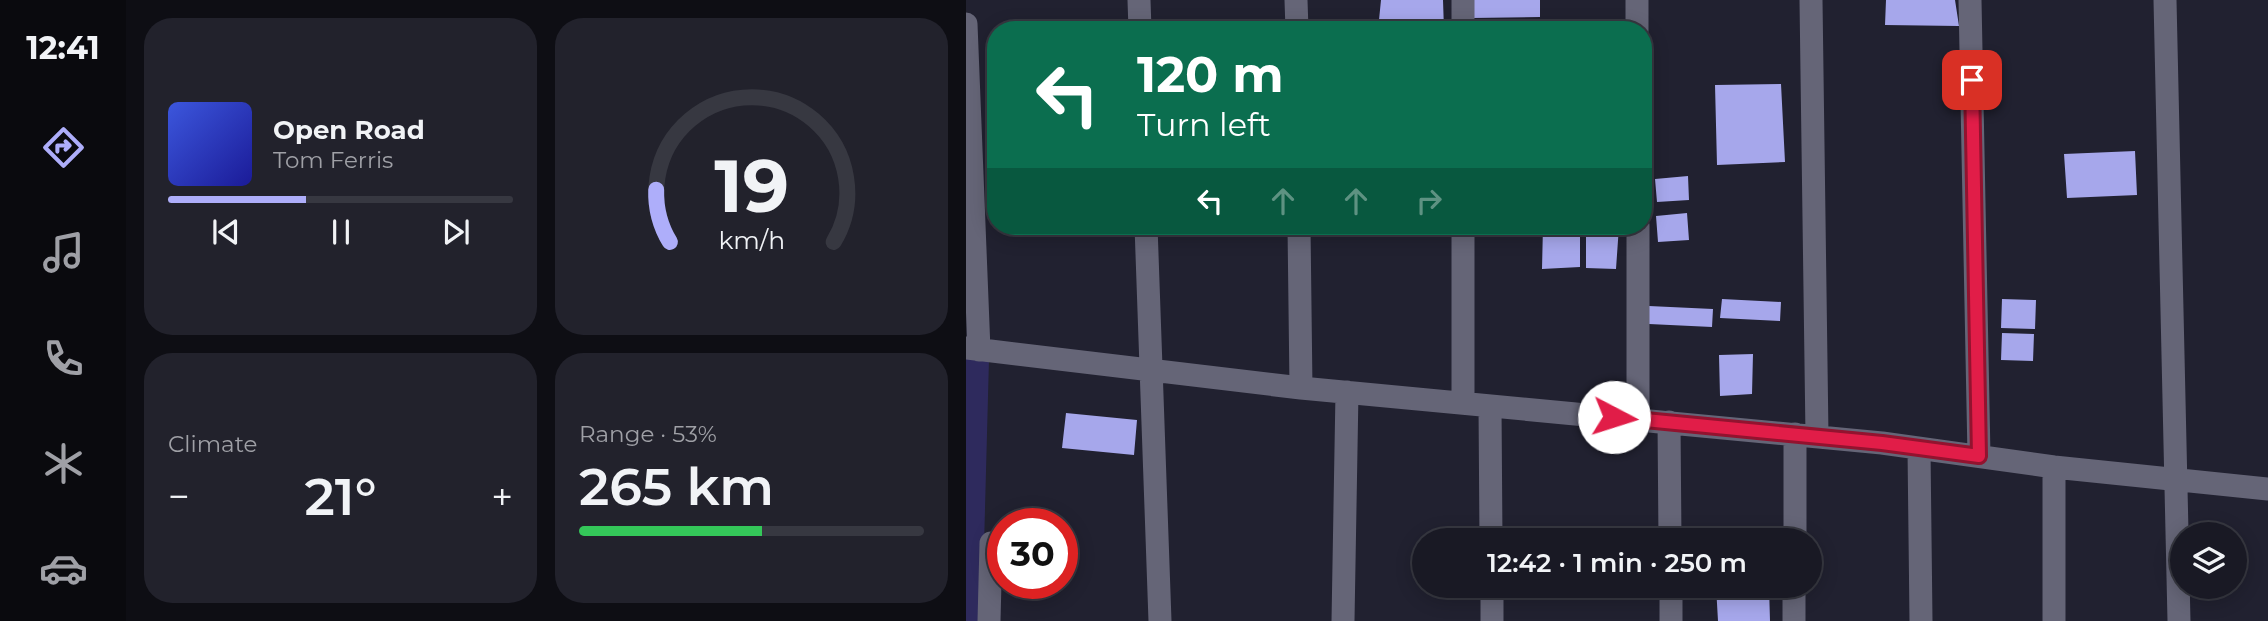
<!DOCTYPE html>
<meta charset="utf-8">
<style>
:root{--surface:#191924;--page:#22222c;--text:#f1f3f6;--muted:#9fa0a6;--line:#373841;--accent:#aeaefa}
body{margin:0;font-family:Montserrat,sans-serif;background:var(--page);color:var(--text);height:100vh;display:flex;flex-direction:column;font-size:26px;white-space:nowrap}
*{box-sizing:border-box;margin:0}
p{font-size:23px;color:var(--muted)}
.icon{flex:none;width:38px;height:38px;fill:none;stroke:currentColor;stroke-width:2;stroke-linecap:round;stroke-linejoin:round}
.map{position:relative;flex:1;overflow:hidden}
.sheet{display:flex;flex-direction:column;gap:18px;padding:18px;background:#0e0e14;width:840px}
.sheet>*{flex:none}
.banner{position:absolute;left:21px;top:21px;width:665px;height:214px;border-radius:28px;box-shadow:0 4px 18px #0003,0 0 0 2px var(--line);background:#0b6e4f;color:#fff;overflow:hidden}
.fabs{position:absolute;left:1204px;top:522px;display:grid;gap:14px}
.fabs a{display:grid;place-items:center;width:77px;height:77px;border-radius:50%;background:var(--surface);box-shadow:0 4px 18px #0003,0 0 0 2px var(--line);font-size:35px}
.speed{position:absolute;left:21px;top:508px;display:flex;gap:14px;font-size:35px;font-weight:700;text-align:center}
.speed>*{display:grid;place-content:center;width:91px;height:91px;border-radius:50%;background:var(--surface);box-shadow:0 4px 18px #0003,0 0 0 2px var(--line);line-height:1}
.speed .limit{border:10px solid #d22;background:#fff;color:#111}
.pin{position:absolute;display:grid;place-items:center;width:60px;height:60px;color:#fff;margin:-30px;border-radius:14px;box-shadow:0 4px 10px #0006}
.me{position:absolute;width:77px;margin:-38px;rotate:95deg;stroke-linejoin:round;filter:drop-shadow(0 0 5px #0008)}
.turn{display:flex;align-items:center;gap:24px;height:147px;padding:0 35px;font-size:32px}
.turn .icon{width:91px;height:91px;stroke-width:2.5}
.turn b{display:block;font-size:49px;line-height:60px}
.lanes{display:flex;align-items:center;height:66px;padding:0 35px;background:#0003;justify-content:center;gap:35px;direction:ltr}
.lanes .off{opacity:.35}
.big{font-size:52px;font-weight:600;line-height:1.1}
.sheet .card{flex:1;display:flex;flex-direction:column;justify-content:center;gap:10px;min-width:0;padding:0 24px;border-radius:28px;background:var(--page)}
.sheet .dial{align-items:center;gap:0}
.dial svg{height:182px;overflow:visible;fill:none;stroke:var(--line);stroke-width:7;stroke-linecap:round;text-anchor:middle}
.dial text{fill:var(--text);stroke:none}
.song{display:flex;align-items:center;gap:21px}
.cover{width:84px;height:84px;border-radius:10px;background:linear-gradient(135deg,hsl(230 70% 55%),hsl(240 70% 35%))}
.played{height:7px;border-radius:4px;background:linear-gradient(90deg,var(--accent) 40%,var(--line) 40%)}
.keys{display:flex;justify-content:space-around;direction:ltr}
.heat{display:flex;justify-content:space-between;align-items:center;font-size:38px;direction:ltr}
.charge{height:10px;border-radius:5px;background:linear-gradient(90deg,#34c759 53%,var(--line) 0)}
.sheet .tiles{flex:1;display:grid;gap:18px;grid-template-columns:repeat(2,1fr)}
.trip{position:absolute;left:446px;top:528px;width:410px;height:70px;border-radius:35px;background:var(--surface);box-shadow:0 4px 18px #0003,0 0 0 2px var(--line);font-weight:600;line-height:70px;text-align:center}
main{display:flex;flex:1;min-height:0}
.tabs{display:flex;flex-direction:column;width:126px;justify-content:space-around;align-items:center;background:#0a0a0e;color:var(--muted)}
.tabs .icon{width:49px;height:49px}
.tabs .on{color:var(--accent)}
.tabs b{font-size:32px;color:var(--text)}
.map>svg:first-child{display:block}
.green{fill:#2e2a5d}
.building{fill:#a6a7eb}
.lines{fill:none;stroke-linecap:round;stroke-linejoin:round}
.minor{stroke:#656577;stroke-width:23}
.route-casing{stroke:#92132f;stroke-width:18}
.route{stroke:#e11d48;stroke-width:12}
</style>
<main>
<nav class="tabs">
<b>12:41</b>
<svg class="icon on" aria-label="directions" viewBox="0 0 24 24"><path d="M12 3l9 9-9 9-9-9zM9 14v-3h6M13 9l2 2-2 2"/></svg>
<svg class="icon" aria-label="music" viewBox="0 0 24 24"><path d="M9 18V5l10-2v13"/><circle cx="6" cy="18" r="3"/><circle cx="16" cy="16" r="3"/></svg>
<svg class="icon" aria-label="phone" viewBox="0 0 24 24"><path d="M5 4h4l2 5-3 2q2 4 5 5l2-3 5 2v4C11 20 4 13 5 4z"/></svg>
<svg class="icon" aria-label="climate" viewBox="0 0 24 24"><path d="M12 3v18M4 7l16 10M4 17L20 7"/></svg>
<svg class="icon" aria-label="car" viewBox="0 0 24 24"><path d="M5 17H2v-5l4-1 3-4h7l3 4 3 1v5h-3M9 17h6M6 11h13"/><circle cx="7" cy="17" r="2"/><circle cx="17" cy="17" r="2"/></svg>
</nav>
<section class="sheet">
<div class="tiles">
<div class="card">
<div class="song"><i class="cover"></i><div><b>Open Road</b><p>Tom Ferris</p></div></div>
<div class="played"></div>
<div class="keys"><svg class="icon" aria-label="previous" viewBox="0 0 24 24"><path d="M18 5L8 12l10 7zM5 5v14"/></svg><svg class="icon" aria-label="pause" viewBox="0 0 24 24"><path d="M8 5v14M16 5v14"/></svg><svg class="icon" aria-label="next" viewBox="0 0 24 24"><path d="M6 5l10 7-10 7zM19 5v14"/></svg></div>
</div>
<div class="card dial"><svg viewBox="0 0 100 80">
<path d="M14 69A42 42 0 1 1 86 69"/>
<path d="M14 69A42 42 0 0 1 8 46" stroke="#aeaefa"/>
<text x="50" y="56" font-size="32" font-weight="700">19</text>
<text x="50" y="72" font-size="11">km/h</text>
</svg></div>
<div class="card"><p>Climate</p>
<div class="heat"><a>−</a><b class="big">21°</b><a>+</a></div>
</div>
<div class="card"><p>Range · 53%</p><b class="big">265 km</b><div class="charge"></div></div>
</div>
</section>
<div class="map">
<svg width="1302" height="621" viewBox="0 0 1302 621">
<rect width="100%" height="100%" fill="#212130"/>
<path class="green" d="M0,357L23,359L16,621H0Z"/>
<path class="building" d="M415,0H477L478,30H412Z
M507,0H574V17L506,18Z
M920,0H989L993,26L919,25Z
M815,84L819,162L751,165L749,85Z
M1169,151L1171,195L1101,198L1098,154Z
M722,176L723,200L691,202L689,179Z
M721,213L723,240L692,242L690,216Z
M577,226H614V267L576,269Z
M620,226H653L650,269L620,268Z
M756,299L815,302L814,321L754,318Z
M1036,299L1070,300L1069,329L1035,328Z
M683,306L747,309L746,327L683,324Z
M1036,333L1068,334L1067,361L1035,360Z
M787,354L786,394L754,396L753,355Z
M100,413L171,420L168,455L96,448Z
M750,586H803L804,621H752Z"/>
<g class="lines">
<path class="minor" d="M173,0L174,30
M330,0L331,30
M497,0V30
M671,0V30
M845,0L851,436
M1004,0L1013,456
M1199,0L1213,621
M0,24L13,350
M180,226L194,621
M333,226L335,388
M497,226V403
M672,226V420
M0,348L335,388L916,443L1088,467L1302,489
M524,406L525,541
M703,422L704,541
M953,449L955,621
M829,541V434
M526,586V621
M705,586V621
M23,621L25,543
M377,621L381,392
M828,621V586
M1088,621V467"/>
</g>
<g class="lines">
<defs>
<path id="route" d="M648,417L916,443L1013,456L1006,80"/>
</defs>
<use href="#route" class="route-casing"/>
<use href="#route" class="route"/>
</g>
</svg>
<div class="fabs">
<a><svg class="icon" aria-label="layers" viewBox="0 0 24 24"><path d="M12 4l9 5-9 5-9-5zM3 14l9 5 9-5"/></svg></a>
</div>
<div class="speed"><div class="limit">30</div></div>
<div class="pin" style="left:1006px;top:80px;background:#d93025"><svg class="icon" aria-label="arrive" viewBox="0 0 24 24"><path d="M6 21V4h12l-3 4 3 4H6"/></svg></div>
<svg class="me" style="left:648px;top:417px" viewBox="-20 -20 40 40"><circle r="19" fill="#fff"/><path d="M0-13L10 11 0 6-10 11z" fill="#e11d48"/></svg>
<div class="trip">12:42 · 1 min · 250 m</div>
<div class="banner">
<div class="turn"><svg class="icon" aria-label="left" viewBox="0 0 24 24"><path d="M17 20v-9H6M10 6l-5 5 5 5"/></svg><div><b>120 m</b>Turn left</div></div>
<div class="lanes"><svg class="icon" aria-label="left" viewBox="0 0 24 24"><path d="M17 20v-9H6M10 6l-5 5 5 5"/></svg><svg class="icon off" aria-label="ahead" viewBox="0 0 24 24"><path d="M12 20V5M6 11l6-6 6 6"/></svg><svg class="icon off" aria-label="ahead" viewBox="0 0 24 24"><path d="M12 20V5M6 11l6-6 6 6"/></svg><svg class="icon off" aria-label="right" viewBox="0 0 24 24"><path d="M7 20v-9h11M14 6l5 5-5 5"/></svg></div>
</div>
</div>
</main>
